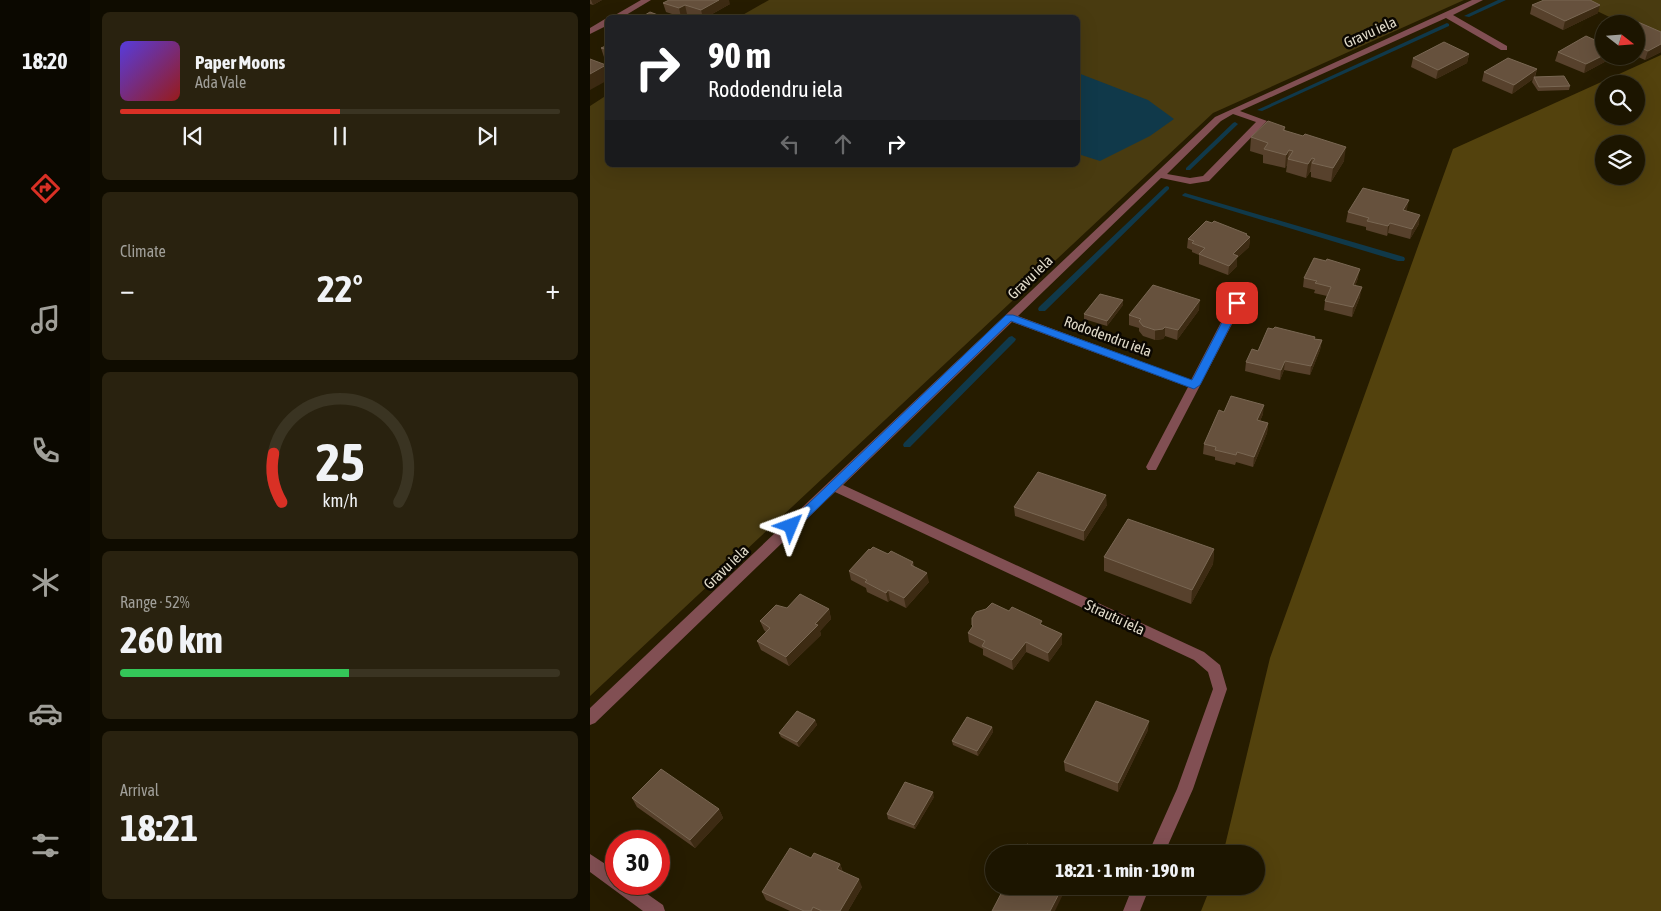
<!DOCTYPE html>
<meta charset="utf-8">
<style>
:root{--surface:#1c1500;--page:#29220f;--text:#f1f3f6;--muted:#a09f99;--line:#3a3422;--accent:#d93025}
body{margin:0;font-family:"Asap Condensed",sans-serif;background:var(--page);color:var(--text);height:100vh;display:flex;flex-direction:column;font-size:19px;white-space:nowrap}
*{box-sizing:border-box;margin:0}
p{font-size:16px;color:var(--muted)}
.icon{flex:none;width:28px;height:28px;fill:none;stroke:currentColor;stroke-width:2;stroke-linecap:round;stroke-linejoin:round}
.map{position:relative;flex:1;overflow:hidden}
.drawer{display:flex;flex-direction:column;gap:12px;padding:12px;background:#0f0c00;width:500px}
.drawer>*{flex:none}
.banner{position:absolute;left:15px;top:15px;width:475px;height:152px;border-radius:8px;box-shadow:0 5px 20px #0002,0 0 0 1px var(--line);background:#202124;color:#fff;overflow:hidden}
.needle{width:32px;rotate:107deg}
.fabs{position:absolute;left:1005px;top:15px;display:grid;gap:10px}
.fabs a{display:grid;place-items:center;width:50px;height:50px;border-radius:50%;background:var(--surface);box-shadow:0 5px 20px #0002,0 0 0 1px var(--line);font-size:25px}
.speed{position:absolute;left:15px;top:830px;display:flex;gap:10px;font-size:25px;font-weight:700;text-align:center}
.speed>*{display:grid;place-content:center;width:65px;height:65px;border-radius:50%;background:var(--surface);box-shadow:0 5px 20px #0002,0 0 0 1px var(--line);line-height:1}
.speed .limit{border:8px solid #d22;background:#fff;color:#111}
.pin{position:absolute;display:grid;place-items:center;width:42px;height:42px;color:#fff;margin:-21px;border-radius:10px;box-shadow:0 2px 8px #0006}
.me{position:absolute;width:55px;margin:-28px;rotate:46deg;stroke-linejoin:round;filter:drop-shadow(0 0 4px #0008)}
.turn{display:flex;align-items:center;gap:18px;height:105px;padding:0 20px;font-size:22px}
.turn .icon{width:65px;height:65px;stroke-width:2.5}
.turn b{display:block;font-size:35px;line-height:42px}
.lanes{display:flex;align-items:center;height:48px;padding:0 20px;background:#0003;justify-content:center;gap:25px;direction:ltr}
.lanes .off{opacity:.35}
.big{font-size:38px;font-weight:700;line-height:1.1}
.drawer .widget{flex:1;display:flex;flex-direction:column;justify-content:center;gap:8px;min-width:0;padding:0 18px;border-radius:8px;background:var(--page)}
.drawer .dial{align-items:center;gap:0}
.dial svg{height:130px;overflow:visible;fill:none;stroke:var(--line);stroke-width:7;stroke-linecap:round;text-anchor:middle}
.dial text{fill:var(--text);stroke:none}
.song{display:flex;align-items:center;gap:15px}
.cover{width:60px;height:60px;border-radius:8px;background:linear-gradient(135deg,hsl(250 70% 55%),hsl(0 70% 35%))}
.played{height:5px;border-radius:2px;background:linear-gradient(90deg,var(--accent) 50%,var(--line) 50%)}
.keys{display:flex;justify-content:space-around;direction:ltr}
.heat{display:flex;justify-content:space-between;align-items:center;font-size:28px;direction:ltr}
.charge{height:8px;border-radius:4px;background:linear-gradient(90deg,#34c759 52%,var(--line) 0)}
.trip{position:absolute;left:395px;top:845px;width:280px;height:50px;border-radius:25px;background:var(--surface);box-shadow:0 5px 20px #0002,0 0 0 1px var(--line);font-weight:700;line-height:50px;text-align:center}
main{display:flex;flex:1;min-height:0}
.dock{display:flex;flex-direction:column;width:90px;justify-content:space-around;align-items:center;background:#0b0800;color:var(--muted)}
.dock .icon{width:35px;height:35px}
.dock .active{color:var(--accent)}
.dock b{font-size:22px;color:var(--text)}
.map>svg:first-child{display:block}
.green{fill:#493b10}
.forest{fill:#53420d;fill-rule:evenodd}
.water{fill:#10394a}
.lines{fill:none;stroke-linecap:round;stroke-linejoin:round}
.stream{fill:#10394a;fill-rule:evenodd}
.minor{fill:#814f53;fill-rule:evenodd}
.wall{fill:#57412c}
.shaded-wall{fill:#3d2b13}
.building{fill:#66513d;stroke:#796753}
.route{fill:#1a73e8;stroke:#114b97}
.labels{text-anchor:middle;dominant-baseline:central;stroke-width:5;stroke-linejoin:round;paint-order:stroke}
.street-label{font-size:15px;fill:#e1dbca;stroke:#0b0701}
</style>
<main>
<nav class="dock">
<b>18:20</b>
<svg class="icon active" aria-label="directions" viewBox="0 0 24 24"><path d="M12 3l9 9-9 9-9-9zM9 14v-3h6M13 9l2 2-2 2"/></svg>
<svg class="icon" aria-label="music" viewBox="0 0 24 24"><path d="M9 18V5l10-2v13"/><circle cx="6" cy="18" r="3"/><circle cx="16" cy="16" r="3"/></svg>
<svg class="icon" aria-label="phone" viewBox="0 0 24 24"><path d="M5 4h4l2 5-3 2q2 4 5 5l2-3 5 2v4C11 20 4 13 5 4z"/></svg>
<svg class="icon" aria-label="climate" viewBox="0 0 24 24"><path d="M12 3v18M4 7l16 10M4 17L20 7"/></svg>
<svg class="icon" aria-label="car" viewBox="0 0 24 24"><path d="M5 17H2v-5l4-1 3-4h7l3 4 3 1v5h-3M9 17h6M6 11h13"/><circle cx="7" cy="17" r="2"/><circle cx="17" cy="17" r="2"/></svg>
<svg class="icon" aria-label="filters" viewBox="0 0 24 24"><path d="M4 7h16M4 17h16"/><circle cx="9" cy="7" r="2"/><circle cx="15" cy="17" r="2"/></svg>
</nav>
<section class="drawer">
<div class="widget">
<div class="song"><i class="cover"></i><div><b>Paper Moons</b><p>Ada Vale</p></div></div>
<div class="played"></div>
<div class="keys"><svg class="icon" aria-label="previous" viewBox="0 0 24 24"><path d="M18 5L8 12l10 7zM5 5v14"/></svg><svg class="icon" aria-label="pause" viewBox="0 0 24 24"><path d="M8 5v14M16 5v14"/></svg><svg class="icon" aria-label="next" viewBox="0 0 24 24"><path d="M6 5l10 7-10 7zM19 5v14"/></svg></div>
</div>
<div class="widget"><p>Climate</p>
<div class="heat"><a>−</a><b class="big">22°</b><a>+</a></div>
</div>
<div class="widget dial"><svg viewBox="0 0 100 80">
<path d="M14 69A42 42 0 1 1 86 69"/>
<path d="M14 69A42 42 0 0 1 9 39" stroke="#d93025"/>
<text x="50" y="56" font-size="32" font-weight="700">25</text>
<text x="50" y="72" font-size="11">km/h</text>
</svg></div>
<div class="widget"><p>Range · 52%</p><b class="big">260 km</b><div class="charge"></div></div>
<div class="widget"><p>Arrival</p><b class="big">18:21</b></div>
</section>
<div class="map">
<svg width="1071" height="911" viewBox="0 0 1071 911">
<rect width="100%" height="100%" fill="#261c00"/>
<path class="green" d="M179,0H874L623,113L0,696V106L17,95L18,165H488V18L149,17Z
M984,0H1071V41L1046,24H1034Z"/>
<path class="forest" d="M1071,55V911H611L621,886H666V854H633L680,658L863,149ZM1014,84H1046V116H1014ZM1014,144H1046V176H1014Z"/>
<path class="water" d="M488,73L558,100L584,119L560,136L510,161L488,154Z"/>
<g class="lines">
<path class="stream" d="M908,0H916L879,17L874,16Z
M857,23L859,24V26L672,111L667,110Z
M645,122L648,124L647,125L600,170H596V168L643,123Z
M577,186L579,187V189L455,311H449L448,309L449,307L575,187Z
M595,193L814,257L815,259L814,261H808L593,196L592,195Z
M422,336L426,339L425,341L320,447H314L313,445L314,443L419,337Z"/>
<path class="minor" d="M51,0H61L31,18H20Z
M882,0H893L863,15L917,46V50H911L856,18L650,111L677,121L619,181L600,184L571,178L428,316L601,380L641,303L647,300L651,301L653,303L566,470H558L556,467L598,387L422,322L253,485L614,652L630,665L637,689L603,789L574,854H558L587,789L623,689L618,672L604,660L245,492L5,723L0,725V708L625,117ZM643,114L666,122L613,176L600,178L577,174L631,121Z
M15,19H18V25L0,34V28Z
M0,854L26,871V884H43L73,905L75,911H53L0,872Z
M543,886H560L550,911H533Z"/>
</g>
<path class="wall" d="M0,0H12L3,5L0,4Z
M73,3L140,4L115,18H109L97,14L91,17L76,12Z
M942,5L1008,13L973,30L940,14Z
M1046,24L1071,32V52L1055,60L1046,56Z
M18,45V58L14,57L11,48Z
M968,52L1014,56H1022V58L994,73L965,61Z
M879,54L877,63L846,79L821,67L823,58Z
M947,69L945,77L980,86L979,90L948,91L942,82L943,79L922,94L892,81L894,72Z
M695,127V131L754,161L741,182L721,177V172H720L716,178L696,172L697,165L695,168L673,163V155L660,151L661,137Z
M817,209L816,211L829,224L820,239L798,233L797,236L776,230V227L756,222L758,212Z
M657,236L660,237L659,247L647,258V266L638,275L609,264V255L602,252V250L597,248L598,239Z
M714,278H768L765,286L770,297L762,317L734,310L735,301L737,296L724,293L725,290L713,287Z
M533,305L517,326L494,319V314Z
M609,310L587,340L575,336L573,339L565,340L553,336L549,331V328L539,325V315Z
M724,339L732,340L730,350L720,375L694,370L690,380L655,371L656,362L668,351Z
M634,412L673,414L670,421L678,423L677,433L663,467L646,462L645,465L625,460V457L613,454L614,444Z
M517,505L494,541L425,516L424,507Z
M624,549L623,564L601,604L514,571V557Z
M280,550L298,554L323,562L324,567L339,582L316,608L300,600L298,602L277,592L276,588L261,580L259,571Z
M197,608L239,609L241,619L230,631L231,635L199,666L171,650L167,641L176,632L174,630L170,621Z
M419,611L472,634V644L459,662L436,652L423,670L393,655V649L379,642L378,633L382,628V625Z
M225,720L227,725L209,747L191,737L189,733Z
M402,727L403,732L388,756L363,745L362,741Z
M558,730L528,792L475,771L474,762Z
M344,797L325,829L298,819L297,814Z
M42,798L129,809L133,818L105,848L47,807Z
M250,864L253,872L272,887L258,911H200L176,900L172,892Z"/>
<path class="shaded-wall" d="M1,0H12L3,5Z
M129,0H139L140,4L115,18H113L111,10Z
M95,5L97,14L91,17L89,8Z
M1010,5L1008,13L973,30L975,21Z
M1071,44V52L1055,60L1058,51Z
M879,54L877,63L846,79L848,70Z
M1014,55V56H1022V58L994,73L996,64Z
M16,65L18,69V80L0,90V74Z
M947,69L944,78V77L943,79L922,94L924,85Z
M756,147L754,161L741,182L743,168Z
M699,150L697,165L695,168L696,155Z
M722,158L720,172L716,178L718,164Z
M819,200L817,209L811,219L813,210Z
M830,215L829,224L820,239L822,229Z
M800,223L798,233L797,236L798,226Z
M657,234L656,240L660,237L659,247L647,258V266L638,275L639,266L643,254Z
M770,269L768,278L762,295L763,285Z
M772,287L770,297L762,317L763,307Z
M533,300V305L517,326V321Z
M610,300L609,310L587,340L588,330Z
M575,327V336L573,339L565,340V330Z
M732,340L730,350L720,375L721,366Z
M695,361L694,370L690,380L691,370Z
M674,405L673,414L666,430L667,420Z
M678,423L677,433L663,467L664,457Z
M516,495L517,505L494,541V531Z
M624,549L623,564L601,604L602,590Z
M337,573L339,582L316,608L314,598Z
M298,590L300,600L298,602L296,593Z
M239,609L241,619L230,631L231,635L199,666L196,657Z
M472,634V644L459,662L458,653Z
M436,642V652L423,670L422,660Z
M225,720L227,725L209,747L207,742Z
M559,721L558,730L528,792V783Z
M402,727L403,732L388,756L387,751Z
M343,792L344,797L325,829L324,825Z
M129,809L133,818L105,848L100,840Z
M250,864L253,873L247,869Z
M269,879L272,887L258,911H250Z
M473,886H477L465,911H460Z"/>
<path class="building" d="M79,0H129L111,10L95,5L89,8L73,3Z
M954,0H1000L1010,5L975,21L942,5Z
M60,12L76,18H50Z
M1048,22L1071,32V44L1058,51L1046,46V38L1053,35L1046,32V24H1045Z
M996,36L1014,44V55L996,64L968,52Z
M854,42L879,54L848,70L823,58Z
M18,45V50L11,48Z
M918,58L947,69L924,85L894,72Z
M0,59L16,65L0,74Z
M974,76L980,86L949,87L944,77Z
M678,121L695,127L693,130L713,136L715,134L756,147L743,168L722,163L725,159L722,158L718,164L698,159L703,151L699,150L696,155L674,149L678,143L661,137Z
M773,188L819,200L813,210L830,215L822,229L800,223L798,226L777,221L779,218L758,212Z
M616,221L622,223L624,221L657,234L656,235L660,237L643,254L648,256L639,266L609,254L615,248L602,243L604,241L598,239Z
M724,258L736,261L737,259L770,269L763,285L772,287L763,307L735,301L741,287L725,283L727,281L714,278Z
M563,285L610,300L588,330L575,327L573,329L565,330L553,326L549,321L551,319L539,315Z
M510,294L533,300L517,321L494,314Z
M685,327L725,337L724,339L732,340L721,366L695,361L691,370L656,362L662,349L668,351L678,328L683,329Z
M641,396L674,405L667,420L678,423L664,457L647,452L646,455L625,450L626,447L614,444L629,410L634,412Z
M448,472L516,495L494,531L424,507Z
M538,519L624,549L602,590L514,557Z
M283,547L298,554L301,551L323,562L321,565L337,573L314,598L298,590L296,593L275,582L277,580L259,571L279,549L280,550Z
M210,594L239,609L225,624L228,625L196,657L167,641L180,628L170,621L186,605L197,608Z
M402,603L419,611L422,607L452,621L450,624L472,634L458,653L436,642L422,660L392,646L395,641L378,633L383,626L382,625V618L386,612L396,609Z
M506,701L559,721L528,783L474,762Z
M207,711L225,720L207,742L189,733Z
M377,717L402,727L387,751L362,741Z
M71,769L129,809L100,840L42,798Z
M315,782L343,792L324,825L297,814Z
M437,844L460,854H432Z
M200,848L221,858L224,853L250,864L247,869L269,879L250,911H232L223,907L221,911H214L172,892Z
M415,886H473L460,911H402Z"/>
<path class="route" d="M647,300L652,303L610,385L604,389L421,321L205,530H197L195,526L416,315H423L602,380L642,303Z"/>
<g class="labels">
<g class="street-label">
<text transform="translate(780 32) rotate(-24)">Gravu iela</text>
<text transform="translate(440 277) rotate(-44)">Gravu iela</text>
<text transform="translate(518 336) rotate(20)">Rododendru iela</text>
<text transform="translate(136 567) rotate(-44)">Gravu iela</text>
<text transform="translate(525 617) rotate(25)">Strautu iela</text>
</g>
</g>
</svg>
<div class="fabs">
<a><svg class="needle" viewBox="-14 -14 28 28"><path d="M0-13l5 13h-10z" fill="#e53935"/><path d="M0 13l5-13h-10z" fill="#a09f99"/></svg></a>
<a><svg class="icon" aria-label="search" viewBox="0 0 24 24"><circle cx="10" cy="10" r="6"/><path d="M15 15l6 6"/></svg></a>
<a><svg class="icon" aria-label="layers" viewBox="0 0 24 24"><path d="M12 4l9 5-9 5-9-5zM3 14l9 5 9-5"/></svg></a>
</div>
<div class="speed"><div class="limit">30</div></div>
<div class="pin" style="left:647px;top:303px;background:#d93025"><svg class="icon" aria-label="arrive" viewBox="0 0 24 24"><path d="M6 21V4h12l-3 4 3 4H6"/></svg></div>
<svg class="me" style="left:201px;top:526px" viewBox="-20 -20 40 40"><path d="M0-17L14 15 0 8-14 15z" fill="#1a73e8" stroke="#fff" stroke-width="4"/></svg>
<div class="trip">18:21 · 1 min · 190 m</div>
<div class="banner">
<div class="turn"><svg class="icon" aria-label="right" viewBox="0 0 24 24"><path d="M7 20v-9h11M14 6l5 5-5 5"/></svg><div><b>90 m</b>Rododendru iela</div></div>
<div class="lanes"><svg class="icon off" aria-label="left" viewBox="0 0 24 24"><path d="M17 20v-9H6M10 6l-5 5 5 5"/></svg><svg class="icon off" aria-label="ahead" viewBox="0 0 24 24"><path d="M12 20V5M6 11l6-6 6 6"/></svg><svg class="icon" aria-label="right" viewBox="0 0 24 24"><path d="M7 20v-9h11M14 6l5 5-5 5"/></svg></div>
</div>
</div>
</main>
